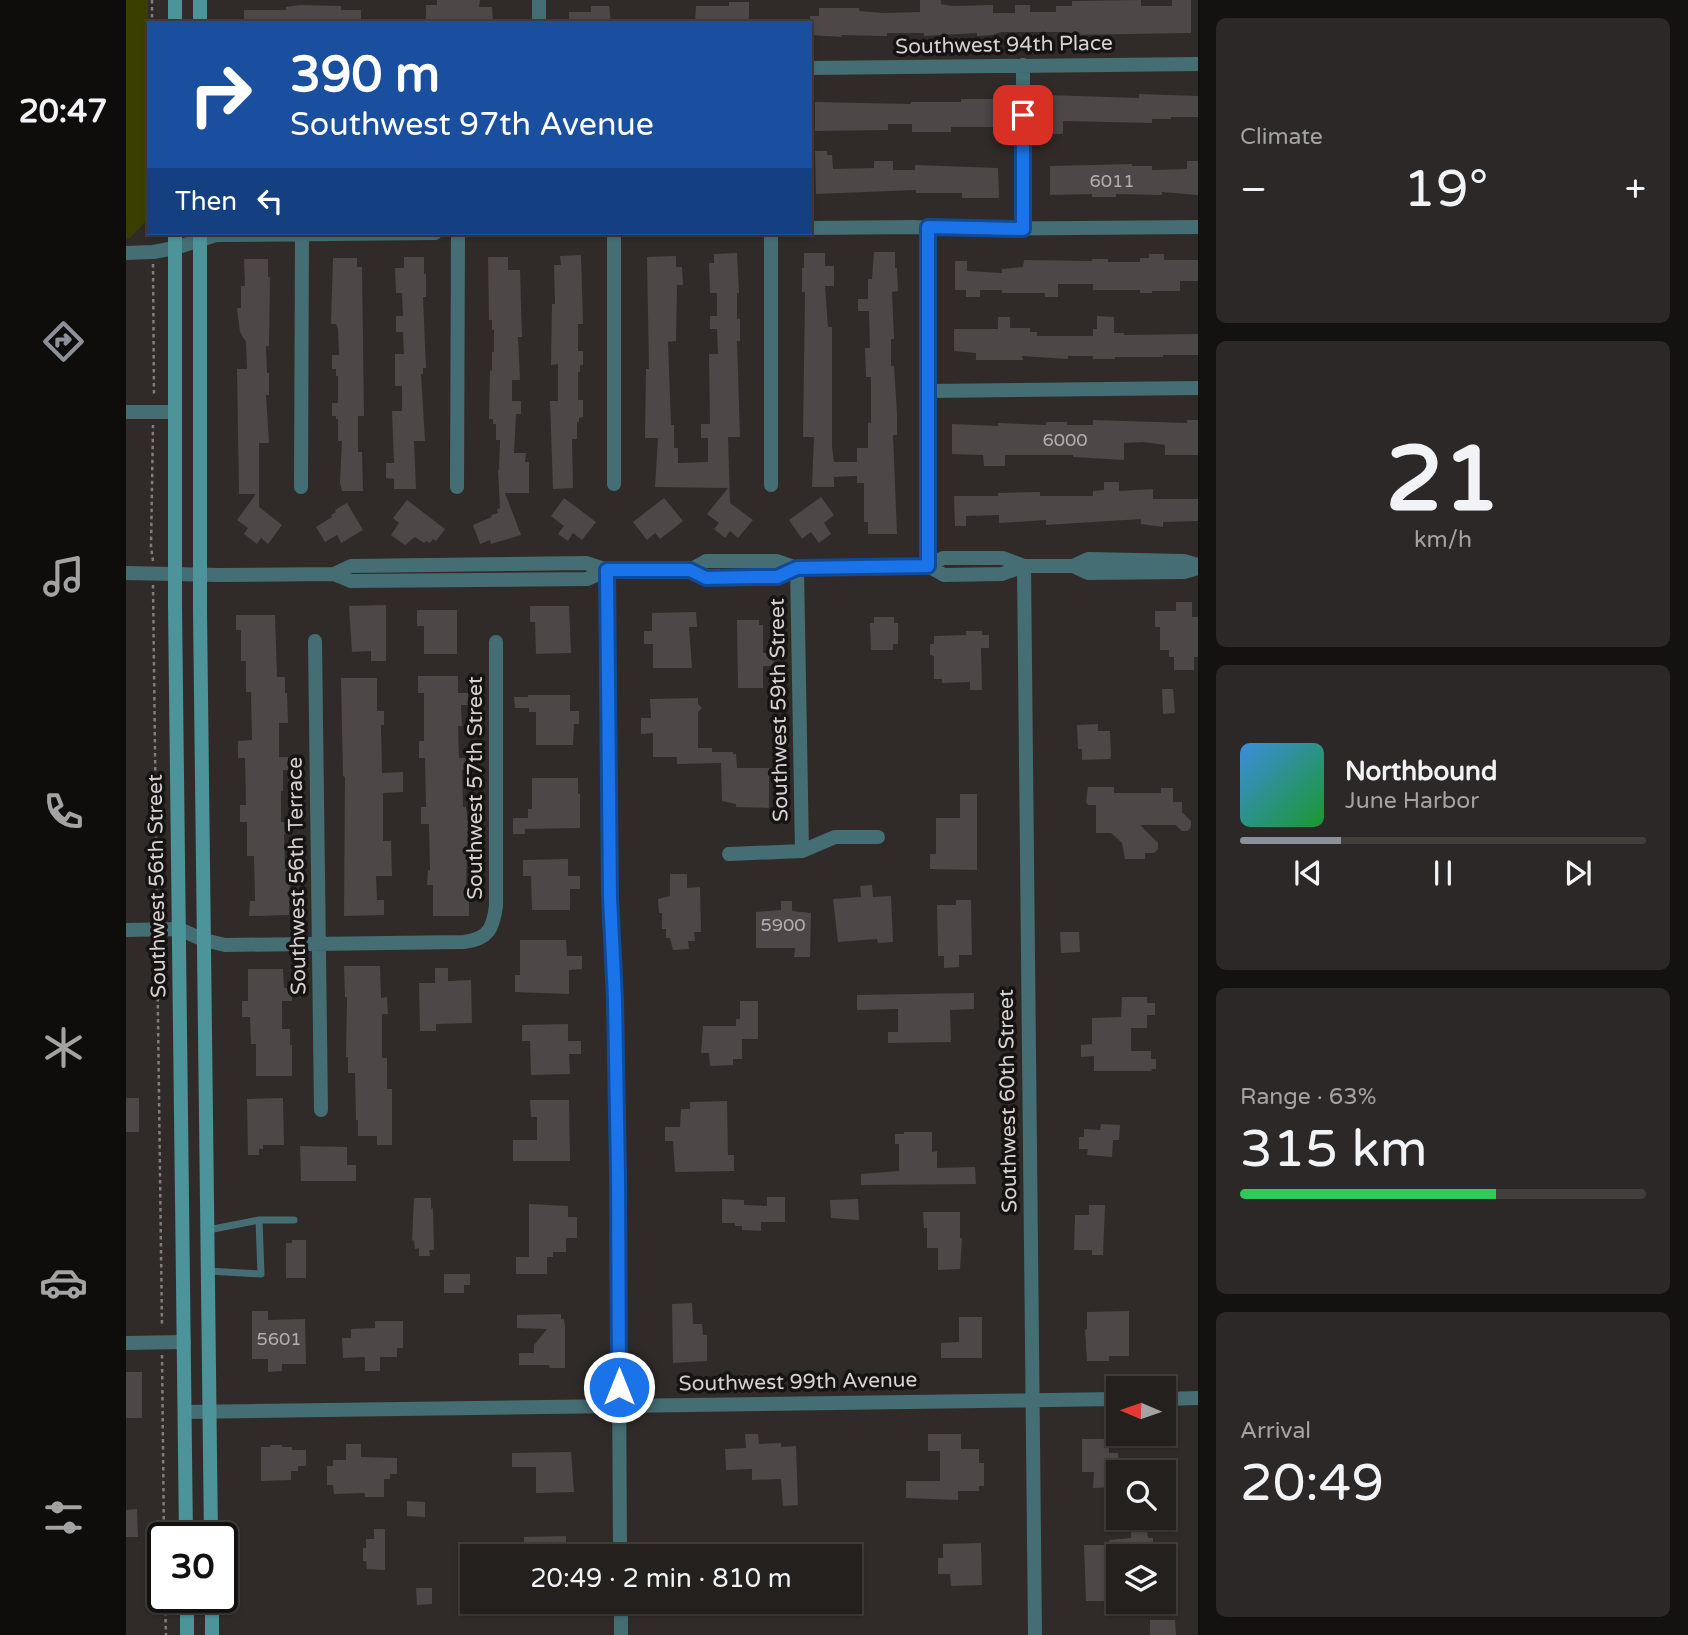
<!DOCTYPE html>
<meta charset="utf-8">
<style>
:root{--surface:#24201e;--page:#2c2827;--text:#f1f3f6;--muted:#a3a3a4;--line:#413e3c;--accent:#8c9099}
body{margin:0;font-family:"Varela Round",sans-serif;background:var(--page);color:var(--text);height:100vh;display:flex;flex-direction:column;font-size:26px;white-space:nowrap}
*{box-sizing:border-box;margin:0}
p{font-size:23px;color:var(--muted)}
.icon{flex:none;width:38px;height:38px;fill:none;stroke:currentColor;stroke-width:2;stroke-linecap:round;stroke-linejoin:round}
.map{position:relative;flex:1;overflow:hidden}
.panel{display:flex;flex-direction:column;gap:18px;padding:18px;background:#141210;width:490px}
.panel>*{flex:none}
.hud{position:absolute;left:21px;top:21px;width:665px;height:214px;border-radius:0px;box-shadow:0 2px 5px #0004,0 0 0 2px var(--line);background:#1a4fa0;color:#fff;overflow:hidden}
.needle{width:46px;rotate:272deg}
.buttons{position:absolute;left:980px;top:1376px;display:grid;gap:14px}
.buttons a{display:grid;place-items:center;width:70px;height:70px;border-radius:0px;background:var(--surface);box-shadow:0 2px 5px #0004,0 0 0 2px var(--line);font-size:35px}
.speed{position:absolute;left:21px;top:1522px;display:flex;gap:14px;font-size:35px;font-weight:700;text-align:center}
.speed>*{display:grid;place-content:center;width:91px;height:91px;border-radius:50%;background:var(--surface);box-shadow:0 2px 5px #0004,0 0 0 2px var(--line);line-height:1}
.speed .limit{border:4px solid #111;border-radius:10px;background:#fff;color:#111}
.pin{position:absolute;display:grid;place-items:center;width:60px;height:60px;color:#fff;margin:-30px;border-radius:14px;box-shadow:0 4px 10px #0006}
.me{position:absolute;width:77px;margin:-38px;rotate:0deg;stroke-linejoin:round;filter:drop-shadow(0 0 5px #0008)}
.turn{display:flex;align-items:center;gap:24px;height:147px;padding:0 28px;font-size:32px}
.turn .icon{width:91px;height:91px;stroke-width:2.5}
.turn b{display:block;font-size:49px;line-height:60px}
.then{display:flex;align-items:center;height:66px;padding:0 28px;background:#0003;gap:14px;font-size:26px}
.big{font-size:52px;font-weight:600;line-height:1.1}
.panel .card{flex:1;display:flex;flex-direction:column;justify-content:center;gap:10px;min-width:0;padding:0 24px;border-radius:10px;background:var(--page)}
.panel .dial{align-items:center;gap:0}
.dial b{font-size:91px;line-height:1}
.song{display:flex;align-items:center;gap:21px}
.cover{width:84px;height:84px;border-radius:10px;background:linear-gradient(135deg,hsl(210 70% 55%),hsl(130 70% 35%))}
.played{height:7px;border-radius:4px;background:linear-gradient(90deg,var(--accent) 25%,var(--line) 25%)}
.keys{display:flex;justify-content:space-around;direction:ltr}
.heat{display:flex;justify-content:space-between;align-items:center;font-size:38px;direction:ltr}
.charge{height:10px;border-radius:5px;background:linear-gradient(90deg,#34c759 63%,var(--line) 0)}
.trip{position:absolute;left:334px;top:1544px;width:402px;height:70px;border-radius:0px;background:var(--surface);box-shadow:0 2px 5px #0004,0 0 0 2px var(--line);font-weight:600;line-height:70px;text-align:center}
main{display:flex;flex:1;min-height:0}
.menu{display:flex;flex-direction:column;width:126px;justify-content:space-around;align-items:center;background:#0e0d0c;color:var(--muted)}
.menu .icon{width:49px;height:49px}
.menu .active{color:var(--accent)}
.menu b{font-size:32px;color:var(--text)}
.map>svg:first-child{display:block}
.green{fill:#3a3f00}
.building{fill:#4d4748}
.lines{fill:none;stroke-linecap:round;stroke-linejoin:round}
.path{stroke:#817d7b;stroke-width:2.5;stroke-dasharray:3.5 3.5;stroke-linecap:butt}
.service{stroke:#446e73;stroke-width:7}
.minor{stroke:#446e73;stroke-width:14}
.tertiary{stroke:#446e73;stroke-width:14}
.secondary{stroke:#4c939a;stroke-width:14}
.route-casing{stroke:#114b97;stroke-width:18}
.route{stroke:#1a73e8;stroke-width:12}
.labels{text-anchor:middle;dominant-baseline:central;stroke-width:7;stroke-linejoin:round;paint-order:stroke}
.number-label{font-size:18px;fill:#b2aead}
.street-label{font-size:21px;fill:#d4d1cf;stroke:#161413}
</style>
<main>
<nav class="menu">
<b>20:47</b>
<svg class="icon active" aria-label="directions" viewBox="0 0 24 24"><path d="M12 3l9 9-9 9-9-9zM9 14v-3h6M13 9l2 2-2 2"/></svg>
<svg class="icon" aria-label="music" viewBox="0 0 24 24"><path d="M9 18V5l10-2v13"/><circle cx="6" cy="18" r="3"/><circle cx="16" cy="16" r="3"/></svg>
<svg class="icon" aria-label="phone" viewBox="0 0 24 24"><path d="M5 4h4l2 5-3 2q2 4 5 5l2-3 5 2v4C11 20 4 13 5 4z"/></svg>
<svg class="icon" aria-label="climate" viewBox="0 0 24 24"><path d="M12 3v18M4 7l16 10M4 17L20 7"/></svg>
<svg class="icon" aria-label="car" viewBox="0 0 24 24"><path d="M5 17H2v-5l4-1 3-4h7l3 4 3 1v5h-3M9 17h6M6 11h13"/><circle cx="7" cy="17" r="2"/><circle cx="17" cy="17" r="2"/></svg>
<svg class="icon" aria-label="filters" viewBox="0 0 24 24"><path d="M4 7h16M4 17h16"/><circle cx="9" cy="7" r="2"/><circle cx="15" cy="17" r="2"/></svg>
</nav>
<div class="map">
<svg width="1072" height="1635" viewBox="0 0 1072 1635">
<rect width="100%" height="100%" fill="#302b28"/>
<path class="green" d="M0,0H22L21,220L4,238H0Z"/>
<path class="building" d="M311,0H354L353,7H366L367,23H300V5H311Z
M794,0H815V4L826,6L867,5V13H889V5H904V12H930V6H946V1L1015,0V6H1046V0H1065V33L941,35V32H875L866,35L851,36V33L798,36V33H761V36H755L715,35L716,37L684,35V16H693V8H733V11L758,13L794,12Z
M603,2H623V23H569L570,6H603Z
M174,5L215,6V10H235V23H118V10H160V7Z
M465,6H483L485,23H443V12H465Z
M1013,94L1072,96V117H1045V119H1026V123L937,121V134H921L920,95L1013,98Z
M835,99H872V127H825V132H786V124H762V130L689,131V102L785,104V102H835Z
M689,151H701V155H706L707,169L748,168V161H767V170H789V165L872,168L873,198H836V193H790V190L690,194Z
M1061,161H1072V195L1036,192V195L990,194V197H966V194L924,195V166L1006,164V166H1026V170L1061,169Z
M748,252H769V268H771L772,291L766,292L768,339H765V366H768L771,413V435H767L771,534H742V522H738V483H731V476L708,477V487H686L688,437H677L679,292H676V268H678V253H699V266H708V286H699L702,327H706V447L708,462H731V448H742V423H745V377H740L739,348H744L743,311H732V299H742V279H746Z
M611,253L613,293H611V319H614V341H611L614,437H602L604,503L627,520L612,538L604,531L599,538L588,529L593,523L581,514L602,488L529,487L532,438H519L520,369H523L521,257L550,256V267H556L557,285H551L550,341L542,342L545,425H548V448H552V463L582,462V438H575V424H584L583,354H592L591,329H584V316H591V293H584L583,263H588V254Z
M1023,254H1038V260H1072V281H1054V291H1026V293H1014V290H967V284H932V297H919V293H876V290H854V297H840V290H829V261H841V271L876,273V269L897,267L898,260L966,261V259H982V262H1014V258H1023Z
M455,255L457,324H452V351H457V365H454V372H452V400H457V417L453,418V422H451V439H446L447,488L427,489L424,401H432V364L425,365L426,304H429L428,265H435L434,256Z
M278,257H298V274H300V297H297L300,368H297V374H295L299,441H288L290,489H268V479L260,478V463H268L266,411H276V386H269V354H278L277,332H270V316H277L276,293H270L269,268H278Z
M362,257H382V270H394L396,337H392L394,380H386V401H395V414H390L388,453H400L399,462H403V493H379L395,535L365,544L364,540L354,544L347,525L366,517L365,515L372,513L371,509L374,508L372,470H373L374,440H370V424H367V419H363L364,370L366,371V352H368V330H366V320H363Z
M207,258H231V267H236L238,416H232V452H236L237,491H216L214,483L216,441H212V419H210V416H206V403H212V376H210V369H206V355H213L212,329L210,324H205Z
M118,259H142V277H144L143,346H140L141,373H143V395H140L143,443H133V507L156,525L142,544L135,538L131,544L118,534L122,528L111,520L130,494H113L111,369H121L120,342L114,332L111,308H115V286H119Z
M971,316L988,317V333H998V335L1072,334V355H1037V357H989V359H967V356H942V359L896,356L897,360H850V353L828,351V329H872V317H884V328H904V332H911V336H967V329H971Z
M967,420L1061,423V420H1072V455H1039V445L1017,442L998,443V460L947,457V455H879V466H858L857,455L826,454V424L872,426V423L920,425V422H941V425H967Z
M978,482H993V491L1027,489V499H1072V521L1037,522V527L1015,524V519L920,525V520L873,523V515L840,516V526H829L828,496H872V493L914,492V496H967V491L978,490Z
M695,497L708,515L698,523L705,534L693,543L685,532L676,539L663,520Z
M438,498L470,522L456,540L447,533L442,541L432,534L438,526L425,516Z
M538,498L557,521L534,539L529,533L521,540L507,522Z
M281,500L319,529L310,541L307,539L304,543L300,541L298,543L289,537L279,545L265,535L273,523L267,518Z
M221,503L237,530L215,543L211,535L199,542L190,527L206,517L205,515L210,512L209,510Z
M1050,602H1066V617H1072V657H1068V670H1048V657H1043V650H1034V627H1029V611H1050Z
M260,605V661H245V651L226,652L223,606Z
M404,606H443L445,653L410,654L409,622H404Z
M291,610H331V654H298V626H291Z
M570,612L571,627H563L566,668H527V644H518V631H526V613Z
M110,615H149L151,677H159V693H161L162,723H153V757H162V770H157V791H155V822H164V834H158L159,869H164L163,915L123,916L124,901H129L128,856H121V822H114V805H120L119,758H112V741L126,740L125,692H120V661H115V630H110Z
M748,617H768V623H772V644H767V650H745L744,623H748Z
M611,620H633V625H637V653H648V666H637V688H612Z
M840,631H856V635H863V648H855L856,690H844V682L816,683V679H808V656L804,655V644H808V636L840,635Z
M292,676H332V693H342V705H335L336,726H332L333,758H342V770H336L337,807H340L342,823L340,886H343V916H307V885H301L302,870H304L303,824H295V807H300L299,758H293V741H298V693H292Z
M215,678H251V711H258V725H255L256,773L277,772V792L257,793V841H265L266,876H250L251,900H258V915L218,916L219,777L217,776Z
M1036,689H1047L1049,713L1037,714Z
M402,695H444V711H453V724H448L447,745H410V712H403V708H389L388,697H402Z
M572,698V704L576,708L572,712V748H586V752H607V754H610L611,768H643V808L610,807V804L596,801L595,763L551,764V757H527V733L515,734V718H525L524,699Z
M972,724V731H984L985,756L984,759L956,760V749H952L951,725Z
M406,778H452V794H454V828L399,829V834H387V818H402V809H406Z
M962,787H988V793H1035V788H1047V802H1056V812L1065,821V827L1062,831H1056L1050,825H1014L1032,843V849L1028,853H1019V859H999L996,843L985,833H970V805H962L960,802Z
M834,794H851V870L804,869V854H810V818H834Z
M442,859V876H454V889H444V910H406L405,876H397V860Z
M544,874H561V888L574,887L575,932H568L569,941H562L563,949L547,950L544,938H540V929H536V913H533L532,899L544,896Z
M746,885L747,897L765,896L767,942L752,943L751,939L712,942L707,899L735,897L734,886Z
M830,900H845L846,955H833V967L818,968V956H812L811,905H830Z
M655,901H666V911L685,913L684,957H668L669,948H630V912L655,910Z
M934,932H953L954,952L935,953Z
M394,940H440L441,956H456V969L443,970V994L389,992V975H394Z
M218,966H254L255,998L261,997L262,1014H256V1058H261V1089H266V1145H251V1136H232V1120H230L229,1073H222V1057H220L221,997H219Z
M309,968H322V981L345,980L346,1023L310,1024V1031H294L293,983H309Z
M122,969H157L158,988H166V1001H156V1029H164V1045H166V1076H130V1044H125L124,1017H116V1001H122Z
M848,993V1009L824,1010L825,1042L762,1043V1032H772V1009L731,1010V995Z
M996,997H1021V1003H1029V1015H1021V1028H1005V1051H1025V1059H1030V1069H1025L1026,1071H968V1056L955,1057V1045L966,1044V1018L995,1017Z
M614,1001H632V1039H616V1059H607V1065L584,1066L583,1053H575L577,1026H610V1019H614Z
M442,1024V1041H455V1054H443L444,1074L405,1075L404,1041H396V1025Z
M0,1098H13V1132H0Z
M157,1098L158,1145H137V1149H133V1155H122L121,1099Z
M404,1100H443L444,1161H387V1140H411V1117H405Z
M601,1101L602,1155H608V1171L549,1172L547,1141H539V1127H554L555,1109H564V1102Z
M975,1124L994,1125L993,1140H987L986,1157L961,1155L962,1149H953V1137H958V1129L974,1130Z
M778,1132H806V1152L811,1151V1168L849,1167L850,1184L735,1185V1174L773,1171V1144H769V1134H778Z
M174,1146L221,1147V1165H230V1181H175Z
M641,1197H659V1222H635V1231L616,1230V1226H609V1223H596V1199L618,1200V1205L641,1206Z
M288,1198H305V1209L307,1208L308,1250H303L304,1256H293V1248L289,1249L288,1240L286,1241Z
M732,1199L733,1220L705,1218L704,1200Z
M403,1204L442,1206V1217H451V1238H440V1252H427V1257H421V1274H390V1257H403Z
M963,1205H979L977,1255H966V1250H948L949,1215H963Z
M797,1212H834V1238H836L834,1269L812,1270V1248H801V1228H798Z
M166,1240H180V1278H160V1243H166Z
M318,1274H344V1285H338V1293H318Z
M566,1303L567,1324H576L577,1335H581V1361L547,1363L546,1304Z
M126,1311H142V1320L179,1319L180,1364H156V1371L142,1372V1359H126Z
M1003,1311V1356H983V1361H961L959,1330L961,1329V1312Z
M435,1314V1319H438L439,1328V1368H424L423,1365H393V1353H408V1345L421,1329L391,1328V1315Z
M833,1317H856V1358H815V1343L833,1342Z
M249,1321H277V1348H271V1357H254V1371H239V1357L217,1358L216,1338H225V1329L249,1328Z
M0,1372H16V1418H0Z
M619,1434H632L633,1444L655,1443V1447L670,1446L672,1505L657,1506L655,1479L626,1480V1469L600,1470L599,1449L620,1448Z
M802,1434H835V1449H853V1463H858V1486H853V1491H832V1500L780,1498V1481H814V1451H802Z
M956,1439H983V1453H992V1472H986V1487L967,1488L968,1472H956Z
M220,1444H235V1457L271,1458V1474H264V1479H258V1497H239V1493L208,1494L207,1485H201V1466H207V1460H220Z
M145,1445H156V1447H166V1450H180V1466H172V1471H165V1480L135,1481V1447H144Z
M445,1452L448,1492L410,1493V1467H386V1453Z
M281,1501L299,1502V1517L281,1516Z
M11,1509L12,1537H0V1510Z
M1021,1528L1022,1538H1027V1556H992V1589H988V1601H960L958,1545H983V1540L1005,1538V1529Z
M248,1529H259V1570L241,1569L240,1561H237V1548H240V1539H248Z
M440,1536V1554L398,1556V1537Z
M855,1543L856,1585L825,1586L824,1574H812V1558H817V1544Z
M290,1588H306V1604L291,1605Z
M1024,1620H1049L1050,1635H1024Z"/>
<g class="lines">
<path class="path" d="M26,0V23
M27,264L28,397
M27,561L25,547L27,425
M27,585L31,915
M31,942L36,1327
M36,1355L38,1538
M39,1598L40,1635"/>
<path class="service" d="M82,1230L133,1220H168
M82,1271L135,1274L133,1220"/>
<path class="minor" d="M413,0V23
M684,68L1072,64
M802,227V566
M684,228L787,227L838,229L1072,227
M897,229V65
M0,253L27,252L49,248L90,235L309,233
M801,391L1072,388
M0,412H49
M488,484V233
M645,485V233
M175,487L176,235
M331,487L332,233
M898,566L909,1635
M671,568L676,851
M481,570L484,860L492,1174L494,1556
M189,641L195,1110
M603,854L676,851L709,837H752
M0,930L53,929L78,940L99,945L338,942C362,939 367,929 370,906V642
M0,1343L58,1342
M1038,1399L1072,1398
M59,1412L992,1399
M495,1601V1635"/>
<path class="tertiary" d="M802,566L818,575L876,574L898,566H947L962,559L1058,561L1072,565
M947,566L962,573L1058,572L1072,568
M564,570L580,561H651L671,568L802,566L817,558H877L898,566
M0,573L93,575L208,574L225,581L461,579L481,570
M208,574L225,566L460,563L481,570H564L580,578L651,577L671,568"/>
<path class="secondary" d="M49,23V0
M74,23V0
M49,233V605L60,1538
M74,233V611L85,1538
M61,1598V1635
M86,1598V1635"/>
</g>
<g class="lines">
<defs>
<path id="route" d="M493,1387L492,1174L489,999L484,897L481,570H564L580,578L628,577H651L671,568L802,566V227L897,229V115"/>
</defs>
<use href="#route" class="route-casing"/>
<use href="#route" class="route"/>
</g>
<g class="labels">
<g class="number-label">
<text x="986" y="181">6011</text>
<text x="939" y="440">6000</text>
<text x="657" y="925">5900</text>
<text x="153" y="1339">5601</text>
</g>
<g class="street-label">
<text transform="translate(878 45) rotate(-1)">Southwest 94th Place</text>
<text transform="translate(653 710) rotate(-91)">Southwest 59th Street</text>
<text transform="translate(349 788) rotate(-90)">Southwest 57th Street</text>
<text transform="translate(171 876) rotate(-91)">Southwest 56th Terrace</text>
<text transform="translate(31 886) rotate(-91)">Southwest 56th Street</text>
<text transform="translate(882 1101) rotate(-91)">Southwest 60th Street</text>
<text transform="translate(672 1382) rotate(-1)">Southwest 99th Avenue</text>
</g>
</g>
</svg>
<div class="buttons">
<a><svg class="needle" viewBox="-14 -14 28 28"><path d="M0-13l5 13h-10z" fill="#e53935"/><path d="M0 13l5-13h-10z" fill="#a3a3a4"/></svg></a>
<a><svg class="icon" aria-label="search" viewBox="0 0 24 24"><circle cx="10" cy="10" r="6"/><path d="M15 15l6 6"/></svg></a>
<a><svg class="icon" aria-label="layers" viewBox="0 0 24 24"><path d="M12 4l9 5-9 5-9-5zM3 14l9 5 9-5"/></svg></a>
</div>
<div class="speed"><div class="limit">30</div></div>
<div class="pin" style="left:897px;top:115px;background:#d93025"><svg class="icon" aria-label="arrive" viewBox="0 0 24 24"><path d="M6 21V4h12l-3 4 3 4H6"/></svg></div>
<svg class="me" style="left:493px;top:1387px" viewBox="-20 -20 40 40"><circle r="17" fill="#1a73e8" stroke="#fff" stroke-width="3"/><path d="M0-11L8 9 0 5-8 9z" fill="#fff"/></svg>
<div class="trip">20:49 · 2 min · 810 m</div>
<div class="hud">
<div class="turn"><svg class="icon" aria-label="right" viewBox="0 0 24 24"><path d="M7 20v-9h11M14 6l5 5-5 5"/></svg><div><b>390 m</b>Southwest 97th Avenue</div></div>
<div class="then">Then<svg class="icon" aria-label="left" viewBox="0 0 24 24"><path d="M17 20v-9H6M10 6l-5 5 5 5"/></svg></div>
</div>
</div>
<section class="panel">
<div class="card"><p>Climate</p>
<div class="heat"><a>−</a><b class="big">19°</b><a>+</a></div>
</div>
<div class="card dial"><b>21</b><p>km/h</p></div>
<div class="card">
<div class="song"><i class="cover"></i><div><b>Northbound</b><p>June Harbor</p></div></div>
<div class="played"></div>
<div class="keys"><svg class="icon" aria-label="previous" viewBox="0 0 24 24"><path d="M18 5L8 12l10 7zM5 5v14"/></svg><svg class="icon" aria-label="pause" viewBox="0 0 24 24"><path d="M8 5v14M16 5v14"/></svg><svg class="icon" aria-label="next" viewBox="0 0 24 24"><path d="M6 5l10 7-10 7zM19 5v14"/></svg></div>
</div>
<div class="card"><p>Range · 63%</p><b class="big">315 km</b><div class="charge"></div></div>
<div class="card"><p>Arrival</p><b class="big">20:49</b></div>
</section>
</main>
